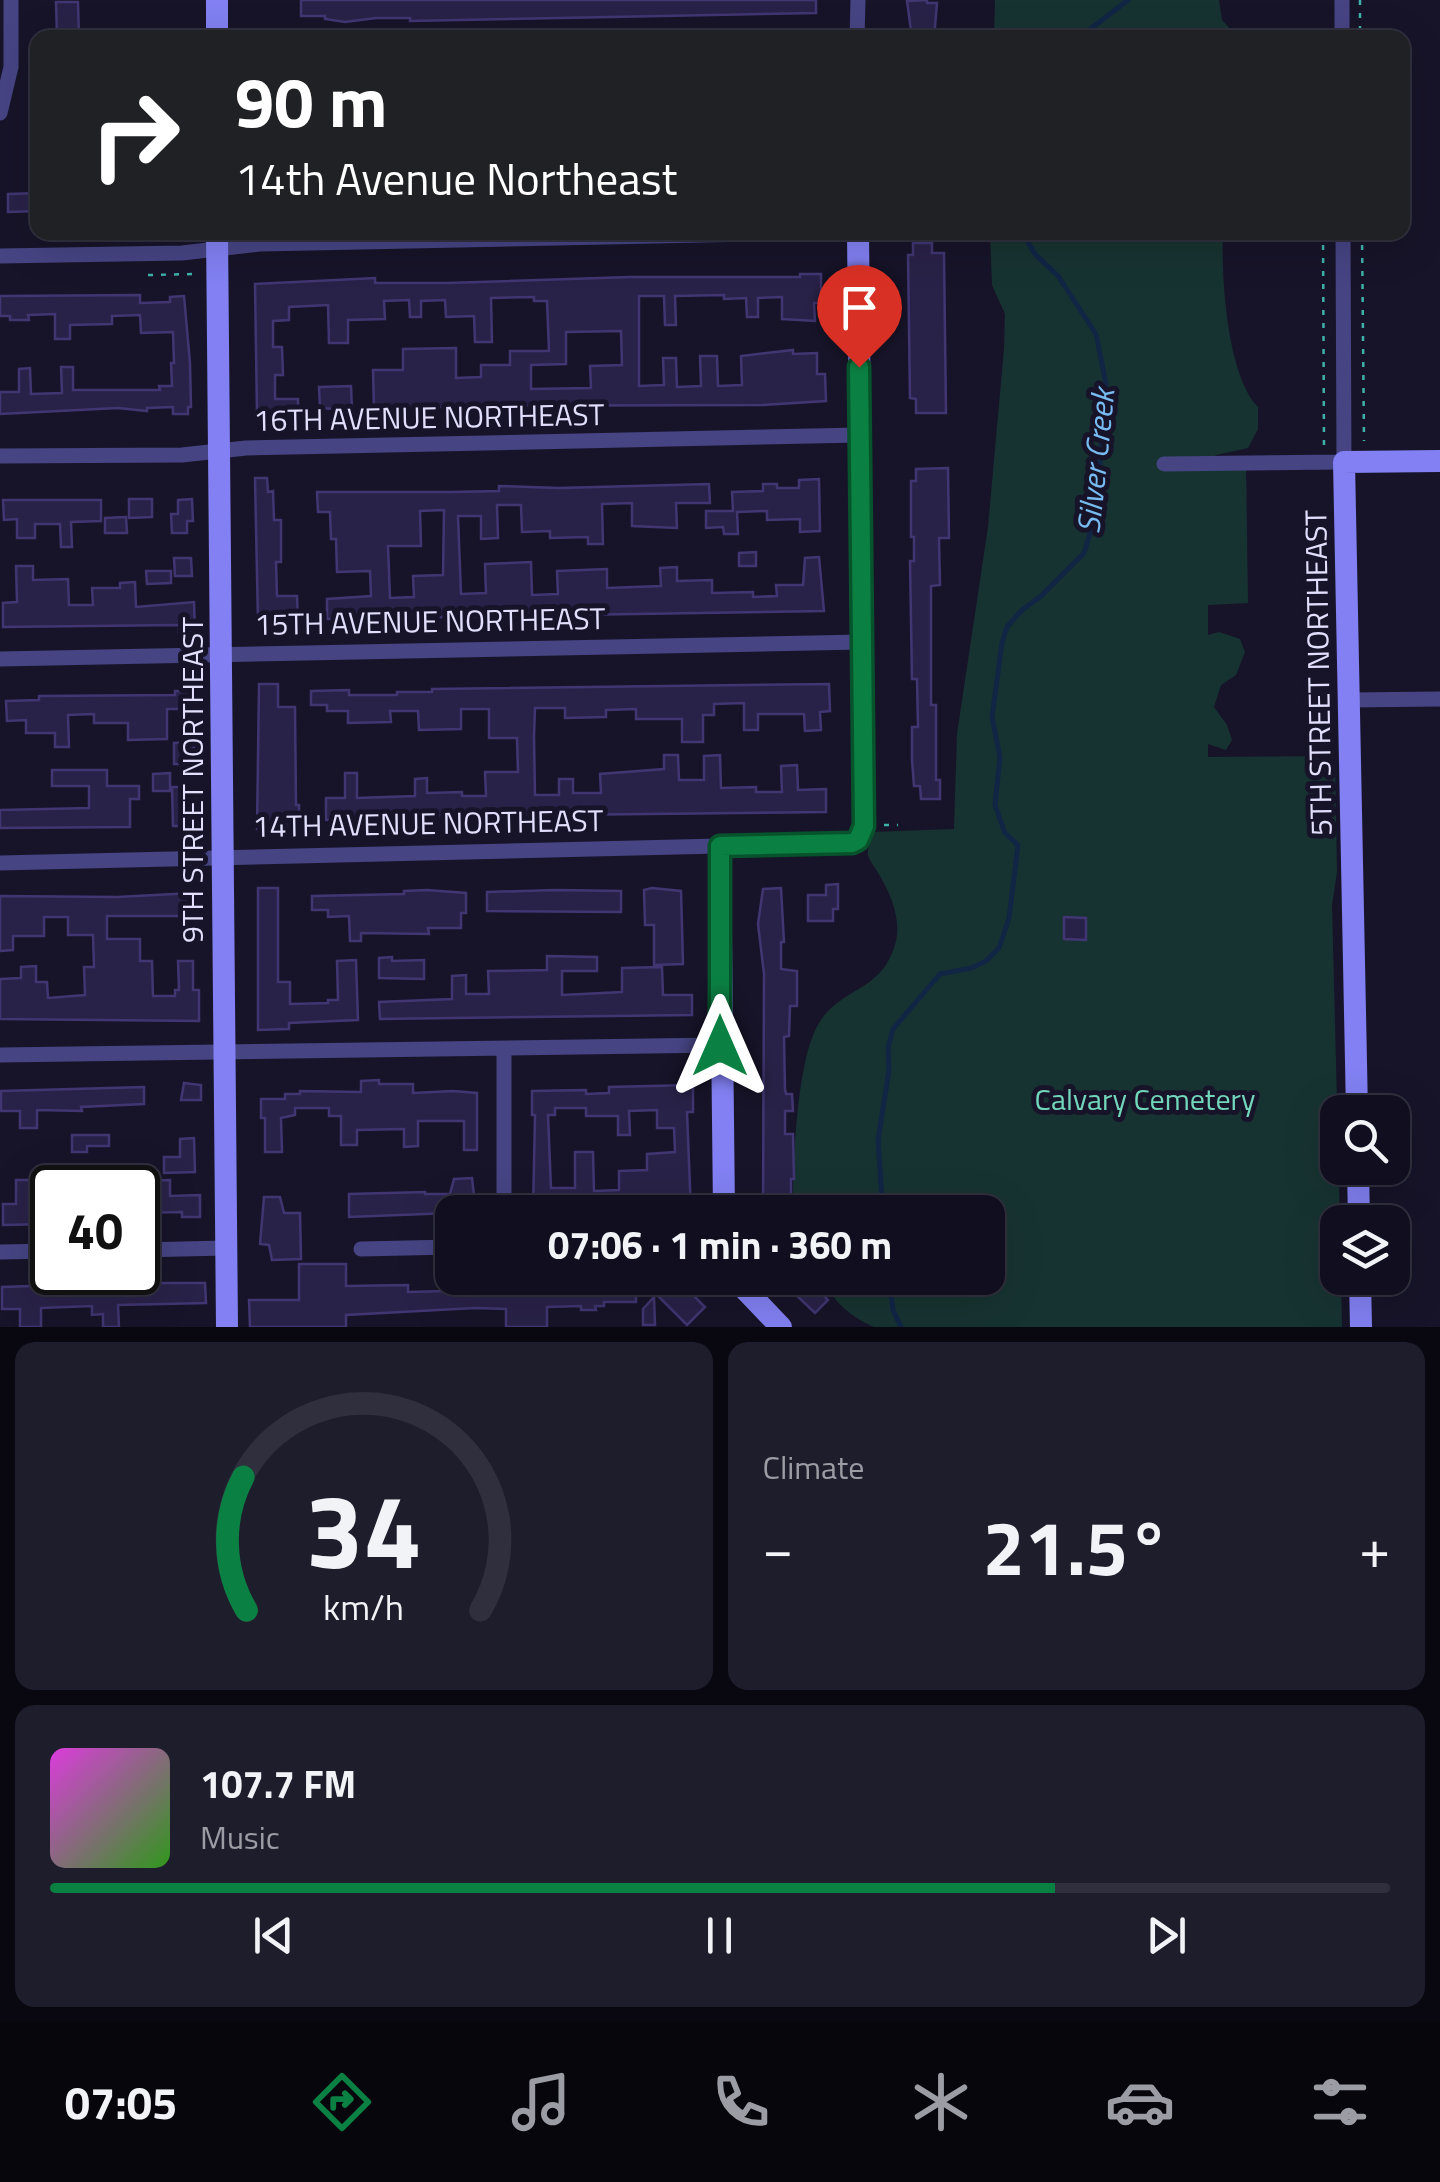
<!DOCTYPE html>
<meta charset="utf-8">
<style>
:root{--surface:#110f1f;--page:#1e1d2c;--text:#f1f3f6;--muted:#9c9ca4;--line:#302f3d;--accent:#0b8043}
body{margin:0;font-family:"Titillium Web",sans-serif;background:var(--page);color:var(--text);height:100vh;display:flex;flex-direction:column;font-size:38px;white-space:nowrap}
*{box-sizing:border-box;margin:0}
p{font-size:32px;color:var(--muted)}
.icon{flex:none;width:55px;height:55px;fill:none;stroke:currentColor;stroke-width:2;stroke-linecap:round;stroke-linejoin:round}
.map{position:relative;height:1327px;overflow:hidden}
.side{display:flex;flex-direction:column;gap:15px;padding:15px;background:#090811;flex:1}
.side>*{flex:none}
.banner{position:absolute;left:30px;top:30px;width:1380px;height:210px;border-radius:20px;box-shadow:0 10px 40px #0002,0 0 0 2px var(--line);background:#202124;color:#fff;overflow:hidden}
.tools{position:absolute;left:1320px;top:1095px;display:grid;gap:20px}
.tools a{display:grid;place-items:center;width:90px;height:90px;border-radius:20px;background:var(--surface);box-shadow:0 10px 40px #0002,0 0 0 2px var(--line);font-size:50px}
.speed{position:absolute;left:30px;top:1165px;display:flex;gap:20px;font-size:50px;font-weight:700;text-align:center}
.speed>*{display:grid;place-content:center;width:130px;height:130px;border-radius:50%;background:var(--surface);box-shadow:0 10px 40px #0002,0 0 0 2px var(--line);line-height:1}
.speed .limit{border:5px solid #111;border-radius:15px;background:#fff;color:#111}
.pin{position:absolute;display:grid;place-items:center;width:85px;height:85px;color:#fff;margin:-102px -42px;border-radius:50% 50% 50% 0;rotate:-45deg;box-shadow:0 0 10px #0007}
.pin .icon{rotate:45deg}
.me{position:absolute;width:110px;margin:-55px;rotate:0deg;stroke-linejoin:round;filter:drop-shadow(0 0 8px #0008)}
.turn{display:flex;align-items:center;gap:35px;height:210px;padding:0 40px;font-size:45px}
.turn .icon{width:130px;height:130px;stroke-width:2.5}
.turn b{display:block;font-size:70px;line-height:85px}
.big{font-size:75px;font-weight:700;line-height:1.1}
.side .tile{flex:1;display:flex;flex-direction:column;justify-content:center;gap:15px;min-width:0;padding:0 35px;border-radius:20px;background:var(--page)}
.side .dial{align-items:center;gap:0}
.dial svg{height:260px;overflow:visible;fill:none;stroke:var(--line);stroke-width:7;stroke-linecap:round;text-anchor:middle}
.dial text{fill:var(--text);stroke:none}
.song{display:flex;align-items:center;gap:30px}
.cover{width:120px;height:120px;border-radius:15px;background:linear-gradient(135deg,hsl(300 70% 55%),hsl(110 70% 35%))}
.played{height:10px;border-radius:5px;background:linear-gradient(90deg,var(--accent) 75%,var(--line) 75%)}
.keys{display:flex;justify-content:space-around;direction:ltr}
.heat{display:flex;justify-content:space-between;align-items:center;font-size:55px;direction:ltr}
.side .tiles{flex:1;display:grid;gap:15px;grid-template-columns:1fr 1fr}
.tile:last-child{grid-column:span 2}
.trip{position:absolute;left:435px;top:1195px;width:570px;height:100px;border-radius:20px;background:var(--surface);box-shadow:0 10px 40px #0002,0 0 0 2px var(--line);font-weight:700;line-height:100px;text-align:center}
.tabs{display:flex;height:160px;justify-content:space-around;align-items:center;background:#07060c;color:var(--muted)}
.tabs .icon{width:70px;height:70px}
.tabs .selected{color:var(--accent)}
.tabs b{font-size:45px;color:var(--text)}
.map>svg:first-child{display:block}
.green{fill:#173331}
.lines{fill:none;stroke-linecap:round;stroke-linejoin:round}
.stream{stroke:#112545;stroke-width:5}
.building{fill:#292248;stroke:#413672;stroke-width:2.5;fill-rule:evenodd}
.path{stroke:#3eb1a9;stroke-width:2.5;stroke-dasharray:5 8;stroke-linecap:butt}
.street{stroke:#464483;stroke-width:15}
.secondary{stroke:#8280f2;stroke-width:22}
.route-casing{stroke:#07532c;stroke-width:25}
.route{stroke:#0b8043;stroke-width:18}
.labels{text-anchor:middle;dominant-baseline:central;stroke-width:10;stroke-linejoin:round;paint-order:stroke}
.street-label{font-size:30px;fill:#e2dffc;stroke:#171429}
.park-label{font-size:30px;fill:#72d6bb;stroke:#171429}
.water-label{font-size:32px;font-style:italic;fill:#78bbf1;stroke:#171429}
</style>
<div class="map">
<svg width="1440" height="1327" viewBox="0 0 1440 1327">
<rect width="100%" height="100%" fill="#171429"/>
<path class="green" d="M995,0H1219L1222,20L1238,37H994Z
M990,233H1223C1221,277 1227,375 1258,407V429L1248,448L1216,455L1206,463L1246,464L1248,603L1208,605V635L1219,632L1240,639L1245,652L1236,675L1221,685L1214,707L1227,725L1232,740L1226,750L1208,744V757L1329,756V762L1335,763L1337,872L1332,905L1340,1222L1338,1278H1341L1342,1327H874C849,1316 834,1302 822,1278H988V1212H793C793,1167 796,1060 819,1023C843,985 883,993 896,941C901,919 891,895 880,876C877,870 870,862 868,855C867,849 871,839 872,832L954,829L957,734L988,527L1004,349L1005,314L992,285Z"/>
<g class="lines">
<path class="stream" d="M1079,38L1128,0
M883,1212L878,1140L889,1070L888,1048L893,1029L940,974L971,968L986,961L999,948L1009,918L1018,845L1005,833L995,805L1000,757L992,717L1002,643L1007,627L1021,611L1041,596L1084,553L1096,514L1106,384L1096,334L1058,276L1035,254L1022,232
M889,1278L893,1310L901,1327"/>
</g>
<path class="building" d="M301,0H816V13L410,21V18H376L345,22L325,19V16H301Z
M927,0V3H937L934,38H912L907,1Z
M56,2H78L79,38H57Z
M38,193V211L8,212V194Z
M913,243H932V253H944L946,413H916V399L910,398L908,255H913Z
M800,274H821V303H814L815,321L782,319V297L758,298V317H747L746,298L724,299V295L675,296L676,325H665L664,296H639V386L664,385L663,358H676L677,387L701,386L700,356H717L718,386L742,385L741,356L793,350V354L817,353V374H825L826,401L763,405L462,406L374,411L373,370H403V349L456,348V378L481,377V365H510V351H549L547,301H534V297L491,298L492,342H475L474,316L446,317L445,300L421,301V317H410L409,300L384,301L385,319L348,320V343H329L328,305L289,307V320L273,321V347H282L283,375H275V399H298V413L257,415L255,284L375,278V283H447L630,277H800ZM621,331L622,365L590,366L591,388L531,389V365L566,364V332Z
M140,295V303L170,302V297L184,296L190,363L191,407H188V414H173V407L147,408V411L118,408L0,414V392H19V369L30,368L31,394L62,393L61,367H73V390H160L159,386H172L171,363H174L173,332L141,333L140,315L112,316V324L70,325V339H55V314L28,315L29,320H10V316H0V296Z
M351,386L352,410L320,408L319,387Z
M948,468L949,538H939L940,585L931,586V705H936V780H940V799H921L920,786H914L912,760V727H918L917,679H912L910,561H914V537H911V481H916V469Z
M255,478H267L268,492L273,491L274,520H281V562H276L277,596H297L298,621L258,622Z
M819,479L820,531L800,532V519L767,520V511L737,512L738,534H724L723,527L706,528V511H733L732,492L763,491V484H777V488H799V480Z
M709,484L710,503H676L677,528L632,526V503L602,504L603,544H588V537L550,538V531L522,532L521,505H497L498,538L481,539V516H458L461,594L486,593L485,564L531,562L532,595L558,594L557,571L607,569V588L661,586L660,568L677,567V581L712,580V593L753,592V597L777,596L776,585H803L805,558L819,557L824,611L327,619V599L371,596L370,571L337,572L336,539H331L330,512H318L317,492H450L499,491V486L559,488ZM444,510L443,575L413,576L414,597L390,598L388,546H421L420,511Z
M129,499H152V517L129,518Z
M192,499L193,521H187V533H172L171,514H178V500Z
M3,500H101V521L71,522L72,547H61L60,524H35V538H17V519L4,520Z
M126,517L127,533H105V518Z
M756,552V566H739V553Z
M174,558H191L192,576H175Z
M16,566H33V580L68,579L69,605H93L92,588H120V583L135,582L136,607L194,602L195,632H179V625L3,627V603L17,602Z
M146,571H171V583L147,584Z
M259,684H278V707H295L296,805H299V812H306L307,828L257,829Z
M829,684L830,711L820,712L821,730L805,731L804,714H758V730H744V703L714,704V715H703V742H682V719H636V709L606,710V717L565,718V708H535L534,737L535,795H559V779H573V793H601L600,774L664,769V755H678L679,780H704V756L720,755L721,788L756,787V792H782L781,766L797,765L798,790L826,789V812L557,815V818L444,815L326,820V798H345V773H357V798L415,796V779L427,778V793L462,792V796H486L485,772H518L517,738H489V709H461V729L419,730L418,711H390L391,722L348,723V711H327V705H311V691L349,690V695H397V692H432V689Z
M175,691H195V709H167V739L128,740V723H94V714L68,715L69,747H55V733H26V720L7,721L6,701L39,700V696L175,695Z
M194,742V764H174V743Z
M52,770H107V786H139V799H130V827L0,828V810L89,808V786H52Z
M170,773V791H153V774Z
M172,787H188V793H199V826H173Z
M838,884V909H833V921H808V895H826V885Z
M258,888H278V982H290V1004L328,1003V1000H338L337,961L356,960L358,1020L289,1023V1029L258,1030Z
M652,888L681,891L683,964L654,965V925H645L644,890Z
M781,888L784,942H781V969L797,971V1006H790L789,1036L784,1037L785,1089L786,1094H792L793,1111H785V1134H793L794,1179H791V1211L763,1212L764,974L758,924L763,889Z
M427,890L466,893V913H461V928H428L429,934L361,933V941H350L349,916L328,917V910H312V896L404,894V891Z
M555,890L621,891V912L487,911V892Z
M193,893L196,896V916H107V939H140V961H152L153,996H175V990H179L178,961H193V990H199V1021L0,1019V979L21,978V967L36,966V982H47L48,998L85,995L84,967H94L93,935H68V917H44V936H13V950L0,951V896L117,897Z
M1064,917L1086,918V940L1064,939Z
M547,956L597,957V971H562V995L622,992V968L662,967L663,995H692V1015L380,1019L379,1002L452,999V976L466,975V994H489L488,971L547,970Z
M392,957V961L424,960V979L379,978V958Z
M379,1080V1084H413V1093L453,1091L477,1093V1150H464V1121H418V1146L404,1147V1129L357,1130V1145H341V1116H329V1108H295V1115L281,1118L282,1152H265V1118H261V1099H285V1094H300V1091L361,1092V1081Z
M184,1083L201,1085V1100H181Z
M693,1085V1112H687L691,1212H533L535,1115H532V1091L586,1090V1094L609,1093V1087ZM555,1108H586V1116H618V1135H630L629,1111L657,1110V1128H674L675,1152L647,1154V1170L619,1171V1190L594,1191L593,1152H575V1188H551L548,1115H555Z
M144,1087V1104L81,1107L82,1111L37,1110V1128H20V1111H1V1091Z
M72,1135H109V1146H87V1152H72Z
M194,1138L195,1172L164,1173V1157H180V1139Z
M78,1174H92V1188H78Z
M472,1178L476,1212L349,1217V1194L425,1192V1194H450L454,1179Z
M16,1180H30V1204H52V1224L3,1225V1204H16Z
M170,1180V1196L200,1195V1217H182V1212L138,1213V1181Z
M264,1197H280L284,1213H300L301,1259L272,1260L269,1245L260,1244Z
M299,1264H346V1286L408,1285V1292L488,1290V1286L636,1284V1302H604V1306H595L596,1310H581V1306L547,1307V1327H506V1309L475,1308L346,1315V1327H250L249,1300H299Z
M676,1278L705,1307L687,1325L657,1295Z
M807,1278H832L819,1291L828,1300L815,1313L793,1292Z
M121,1283H205L206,1303L118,1305L119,1327H103V1314L92,1315V1306L41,1308V1327H20V1309H2V1287Z
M654,1297L655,1325H643V1309Z"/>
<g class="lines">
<path class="path" d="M1360,0V38
M836,38V27
M1323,232L1324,446H1329
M1362,232L1364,441
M148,275L196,274
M884,825H898"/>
<path class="street" d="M1342,0V38
M857,38L858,0
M0,113L11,67V0
M0,256L182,253L260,244L852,232
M0,456L182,455L246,448L860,435
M1164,464L1344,462L1343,232
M0,659L862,642
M1348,700L1440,699
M0,863L720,846
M504,1050V1212
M0,1055L720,1045
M361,1249L452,1247
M138,1250L226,1248
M0,1252L52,1251"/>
<path class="secondary" d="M217,0V38
M217,232L227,1327
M1357,1112L1344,462L1440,461
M1358,1168L1359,1222
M724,1212L720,846L852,843L858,841L864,826L858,232
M734,1278L781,1327
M1360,1278L1361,1327"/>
</g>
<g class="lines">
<defs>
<path id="route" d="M720,1046V846L852,843L858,840L864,826L859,367"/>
</defs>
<use href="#route" class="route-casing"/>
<use href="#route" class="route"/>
</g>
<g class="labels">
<g class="street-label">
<text transform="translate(429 417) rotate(-1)">16TH AVENUE NORTHEAST</text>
<text transform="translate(430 621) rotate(-1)">15TH AVENUE NORTHEAST</text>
<text transform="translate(1318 673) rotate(-91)">5TH STREET NORTHEAST</text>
<text transform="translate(192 780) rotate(-90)">9TH STREET NORTHEAST</text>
<text transform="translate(428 823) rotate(-1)">14TH AVENUE NORTHEAST</text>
</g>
<g class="park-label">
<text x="1145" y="1099">Calvary Cemetery</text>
</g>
<g class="water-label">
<text transform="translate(1095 461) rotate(-84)">Silver Creek</text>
</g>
</g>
</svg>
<div class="tools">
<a><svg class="icon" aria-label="search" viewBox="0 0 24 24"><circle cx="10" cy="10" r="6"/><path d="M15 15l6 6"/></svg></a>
<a><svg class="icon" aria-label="layers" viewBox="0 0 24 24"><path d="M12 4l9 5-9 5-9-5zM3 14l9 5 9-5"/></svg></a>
</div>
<div class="speed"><div class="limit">40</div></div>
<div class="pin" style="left:859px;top:367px;background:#d93025"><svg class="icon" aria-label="arrive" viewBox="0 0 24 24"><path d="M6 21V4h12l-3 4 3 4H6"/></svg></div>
<svg class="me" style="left:720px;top:1046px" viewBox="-20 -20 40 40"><path d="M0-17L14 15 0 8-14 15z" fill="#0b8043" stroke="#fff" stroke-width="4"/></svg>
<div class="trip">07:06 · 1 min · 360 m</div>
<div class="banner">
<div class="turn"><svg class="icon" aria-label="right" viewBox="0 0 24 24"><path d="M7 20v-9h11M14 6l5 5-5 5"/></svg><div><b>90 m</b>14th Avenue Northeast</div></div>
</div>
</div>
<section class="side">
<div class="tiles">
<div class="tile dial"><svg viewBox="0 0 100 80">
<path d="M14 69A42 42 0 1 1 86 69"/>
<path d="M14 69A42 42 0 0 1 13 28" stroke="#0b8043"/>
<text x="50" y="56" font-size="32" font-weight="700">34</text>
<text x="50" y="72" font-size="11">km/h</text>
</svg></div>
<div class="tile"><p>Climate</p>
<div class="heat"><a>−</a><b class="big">21.5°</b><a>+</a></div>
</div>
<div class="tile">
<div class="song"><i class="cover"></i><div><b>107.7 FM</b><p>Music</p></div></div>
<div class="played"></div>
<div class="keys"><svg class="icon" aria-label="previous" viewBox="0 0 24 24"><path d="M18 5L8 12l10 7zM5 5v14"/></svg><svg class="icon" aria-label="pause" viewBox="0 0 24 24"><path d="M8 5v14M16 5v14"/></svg><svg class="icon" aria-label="next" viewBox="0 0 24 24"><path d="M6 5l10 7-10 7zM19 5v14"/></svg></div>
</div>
</div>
</section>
<nav class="tabs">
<b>07:05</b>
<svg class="icon selected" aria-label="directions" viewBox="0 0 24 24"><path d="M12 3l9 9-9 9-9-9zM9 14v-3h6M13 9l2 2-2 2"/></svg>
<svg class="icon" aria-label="music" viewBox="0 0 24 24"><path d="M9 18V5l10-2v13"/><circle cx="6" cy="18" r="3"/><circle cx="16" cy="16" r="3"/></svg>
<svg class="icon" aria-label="phone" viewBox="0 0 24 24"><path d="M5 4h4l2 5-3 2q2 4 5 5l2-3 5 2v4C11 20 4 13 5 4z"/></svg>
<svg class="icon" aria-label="climate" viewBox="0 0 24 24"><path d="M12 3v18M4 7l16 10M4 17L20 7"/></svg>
<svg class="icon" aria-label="car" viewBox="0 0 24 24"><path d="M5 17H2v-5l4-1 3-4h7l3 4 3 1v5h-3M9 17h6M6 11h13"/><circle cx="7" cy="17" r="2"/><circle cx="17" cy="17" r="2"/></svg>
<svg class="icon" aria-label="filters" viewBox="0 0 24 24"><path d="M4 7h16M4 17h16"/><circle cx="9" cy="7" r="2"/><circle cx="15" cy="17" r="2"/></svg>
</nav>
